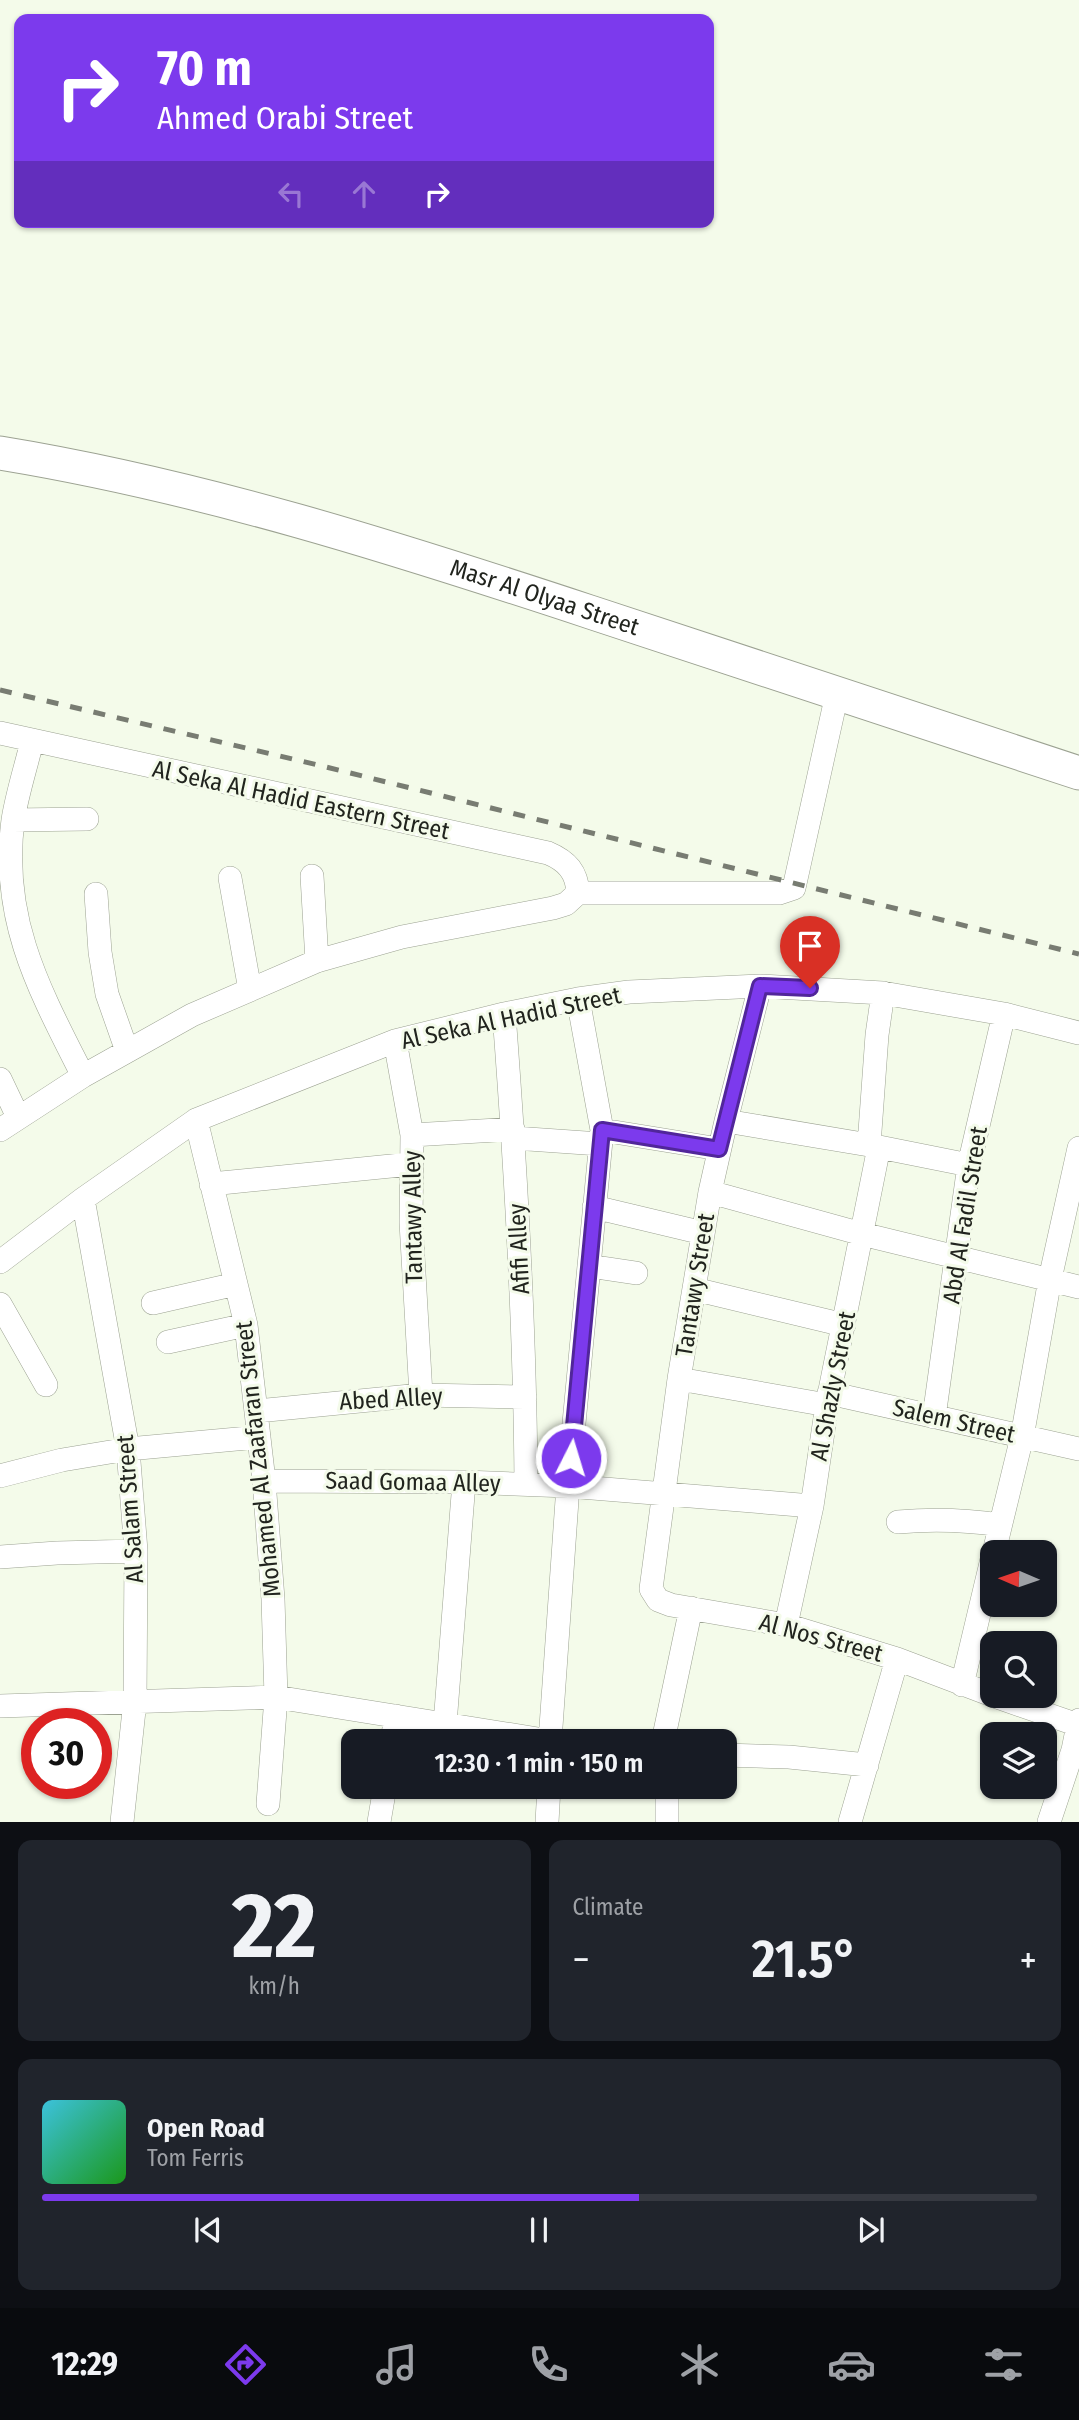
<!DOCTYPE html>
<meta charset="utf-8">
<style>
:root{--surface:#171b24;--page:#20242c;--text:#f1f3f6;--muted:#9ea1a6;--line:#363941;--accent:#7c3aed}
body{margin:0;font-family:"Fira Sans Condensed",sans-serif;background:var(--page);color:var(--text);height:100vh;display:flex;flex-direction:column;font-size:26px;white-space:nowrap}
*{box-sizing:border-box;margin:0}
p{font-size:23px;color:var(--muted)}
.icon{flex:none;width:38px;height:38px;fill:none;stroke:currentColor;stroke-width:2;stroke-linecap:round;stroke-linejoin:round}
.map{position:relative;height:1822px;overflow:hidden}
.sheet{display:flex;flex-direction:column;gap:18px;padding:18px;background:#0d0f14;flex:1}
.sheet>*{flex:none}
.top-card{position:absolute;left:14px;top:14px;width:700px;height:214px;border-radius:14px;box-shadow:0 2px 5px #0004;background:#7c3aed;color:#fff;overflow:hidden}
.needle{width:46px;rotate:272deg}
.buttons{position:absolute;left:980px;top:1540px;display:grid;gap:14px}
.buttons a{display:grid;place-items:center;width:77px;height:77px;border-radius:14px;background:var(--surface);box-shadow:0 2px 5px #0004;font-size:35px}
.speed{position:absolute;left:21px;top:1708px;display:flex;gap:14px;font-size:35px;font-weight:700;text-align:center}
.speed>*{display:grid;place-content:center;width:91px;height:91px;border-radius:50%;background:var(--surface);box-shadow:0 2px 5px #0004;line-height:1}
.speed .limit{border:10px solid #d22;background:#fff;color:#111}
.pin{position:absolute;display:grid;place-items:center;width:60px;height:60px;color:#fff;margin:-72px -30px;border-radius:50% 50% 50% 0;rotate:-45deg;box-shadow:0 0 7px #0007}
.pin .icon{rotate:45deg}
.me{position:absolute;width:77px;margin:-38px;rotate:5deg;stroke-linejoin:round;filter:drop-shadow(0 0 5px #0008)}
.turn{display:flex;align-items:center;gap:24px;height:147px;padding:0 28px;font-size:32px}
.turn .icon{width:91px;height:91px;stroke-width:2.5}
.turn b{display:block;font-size:49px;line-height:60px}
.lanes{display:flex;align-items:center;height:66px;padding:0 28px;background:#0003;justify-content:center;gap:35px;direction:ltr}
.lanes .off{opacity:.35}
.big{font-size:52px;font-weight:600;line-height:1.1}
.sheet .widget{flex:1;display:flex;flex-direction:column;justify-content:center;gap:10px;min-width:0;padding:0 24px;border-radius:14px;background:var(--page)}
.sheet .dial{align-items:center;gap:0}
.dial b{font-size:91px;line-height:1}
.song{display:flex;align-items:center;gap:21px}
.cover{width:84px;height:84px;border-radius:10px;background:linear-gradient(135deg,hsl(190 70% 55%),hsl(120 70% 35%))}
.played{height:7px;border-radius:4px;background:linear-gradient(90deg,var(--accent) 60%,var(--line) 60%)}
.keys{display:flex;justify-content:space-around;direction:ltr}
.heat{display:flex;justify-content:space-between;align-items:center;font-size:38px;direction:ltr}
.sheet .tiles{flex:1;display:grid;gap:18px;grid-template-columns:1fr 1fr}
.widget:last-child{grid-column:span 2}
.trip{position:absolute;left:341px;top:1729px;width:396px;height:70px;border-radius:14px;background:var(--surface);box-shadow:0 2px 5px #0004;font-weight:600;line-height:70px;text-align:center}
.tabs{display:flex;height:112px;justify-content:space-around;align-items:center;background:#090b0e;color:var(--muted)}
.tabs .icon{width:49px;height:49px}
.tabs .current{color:var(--accent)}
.tabs b{font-size:32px;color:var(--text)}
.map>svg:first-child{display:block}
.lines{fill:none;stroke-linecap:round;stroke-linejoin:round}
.street-casing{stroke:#9ca292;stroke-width:24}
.secondary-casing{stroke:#9ca292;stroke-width:35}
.street{stroke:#fff;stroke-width:23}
.secondary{stroke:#fff;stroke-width:33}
.rail{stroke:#787c72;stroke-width:5;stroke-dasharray:12 12;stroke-linecap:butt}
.route-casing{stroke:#51269a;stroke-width:18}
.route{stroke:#7c3aed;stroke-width:12}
.labels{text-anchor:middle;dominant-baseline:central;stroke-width:6;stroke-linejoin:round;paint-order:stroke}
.street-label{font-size:24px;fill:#21241e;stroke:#f4fbea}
</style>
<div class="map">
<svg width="1079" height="1822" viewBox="0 0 1079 1822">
<rect width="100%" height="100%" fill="#f4fbea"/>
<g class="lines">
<defs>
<path id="street" d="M0,733L548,853C567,861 577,872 578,893
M32,741C26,767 17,794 13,820C0,920 40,991 83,1076
M13,820L87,819
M312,876L317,961
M230,878L250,990
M578,893H779L794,888L837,694
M96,894L100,952L107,994L127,1051
M760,986L726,1121L710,1192L679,1379L651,1589L658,1600L671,1605L786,1625L897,1659L992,1695
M504,1014C516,1171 525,1327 526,1484
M395,1041L412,1135L411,1222L421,1395
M0,1079L18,1117
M196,1120L246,1325L264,1481L273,1599L276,1697L268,1804
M726,1121L869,1145L969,1165
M0,1130L83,1076L192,1015L317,961L402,937L553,908L566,904L578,893
M602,1130L719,1149
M412,1135L513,1129
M514,1138L600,1144
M869,1145L877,1035L883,993
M211,1184L411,1164
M710,1192L862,1234L1079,1287
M83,1199L128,1449L136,1551L135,1701L122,1822
M594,1207L703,1233
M0,1262L83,1199L196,1120L395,1041L504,1014L578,999L629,992L760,986L883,993L1004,1014L1079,1033
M589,1266L636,1273
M694,1289L844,1325
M153,1303L236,1284
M0,1304L46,1385
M168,1342L246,1325
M679,1379L827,1405
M829,1393L1079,1449
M257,1411L421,1395L525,1397
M934,1417L969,1165L1004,1014
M0,1476L62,1460L128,1449L259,1437
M264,1481L464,1482L568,1486L812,1506
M898,1522C933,1519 966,1520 1000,1525
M994,1552L1022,1437L1050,1279L1079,1148
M0,1557L57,1553L136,1551
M786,1625L812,1506L827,1405L879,1147
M962,1685L992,1559
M994,1696L1078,1725
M0,1706L276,1697L550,1741
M445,1724L464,1482
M392,1741L396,1716
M550,1741L568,1486L602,1130L578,999
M663,1741L691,1608
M724,1755L789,1757L867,1765
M667,1787V1822
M379,1822L385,1787
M547,1822L549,1787
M850,1822L897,1659
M1049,1822L1073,1750L1079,1720"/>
<g id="secondary">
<path id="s1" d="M0,453C202,486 396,548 590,612C753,666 916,720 1079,773"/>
</g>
</defs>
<use href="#street" class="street-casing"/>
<use href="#secondary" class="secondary-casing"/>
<use href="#street" class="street"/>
<use href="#secondary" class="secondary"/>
<path class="rail" d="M0,690L322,766L1079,954"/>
</g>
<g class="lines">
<defs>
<path id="route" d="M571,1458L602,1130L719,1149L760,986L810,988"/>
</defs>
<use href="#route" class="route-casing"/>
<use href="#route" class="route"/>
</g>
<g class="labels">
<g class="street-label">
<text stroke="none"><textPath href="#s1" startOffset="564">Masr Al Olyaa Street</textPath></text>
<text transform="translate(301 800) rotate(12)">Al Seka Al Hadid Eastern Street</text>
<text transform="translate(511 1018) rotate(-12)">Al Seka Al Hadid Street</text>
<text transform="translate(965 1215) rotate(-81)">Abd Al Fadil Street</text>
<text transform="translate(413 1217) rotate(-91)">Tantawy Alley</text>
<text transform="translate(519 1249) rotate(-93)">Afifi Alley</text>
<text transform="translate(695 1285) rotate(-81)">Tantawy Street</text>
<text transform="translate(833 1386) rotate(-79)">Al Shazly Street</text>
<text transform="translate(391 1399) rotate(-3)">Abed Alley</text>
<text transform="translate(954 1421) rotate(13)">Salem Street</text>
<text transform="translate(258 1459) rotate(-96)">Mohamed Al Zaafaran Street</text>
<text transform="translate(413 1482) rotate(1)">Saad Gomaa Alley</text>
<text transform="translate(130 1509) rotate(-94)">Al Salam Street</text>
<text transform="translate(821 1638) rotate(15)">Al Nos Street</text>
</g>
</g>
</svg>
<div class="buttons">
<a><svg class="needle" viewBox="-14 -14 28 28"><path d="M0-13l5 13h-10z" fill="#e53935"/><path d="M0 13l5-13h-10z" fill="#9ea1a6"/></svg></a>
<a><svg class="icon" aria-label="search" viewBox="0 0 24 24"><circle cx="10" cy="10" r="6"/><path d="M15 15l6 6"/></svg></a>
<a><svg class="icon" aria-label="layers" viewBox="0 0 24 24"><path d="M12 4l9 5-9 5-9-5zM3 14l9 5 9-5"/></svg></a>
</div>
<div class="speed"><div class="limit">30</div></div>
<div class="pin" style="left:810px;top:988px;background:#d93025"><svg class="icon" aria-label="arrive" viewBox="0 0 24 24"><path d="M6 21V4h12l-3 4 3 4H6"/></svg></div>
<svg class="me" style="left:571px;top:1458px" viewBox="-20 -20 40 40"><circle r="17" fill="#7c3aed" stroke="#fff" stroke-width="3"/><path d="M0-11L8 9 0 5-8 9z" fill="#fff"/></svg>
<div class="trip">12:30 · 1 min · 150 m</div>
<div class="top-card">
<div class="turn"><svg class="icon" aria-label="right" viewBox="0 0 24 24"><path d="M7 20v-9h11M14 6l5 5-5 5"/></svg><div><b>70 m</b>Ahmed Orabi Street</div></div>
<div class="lanes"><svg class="icon off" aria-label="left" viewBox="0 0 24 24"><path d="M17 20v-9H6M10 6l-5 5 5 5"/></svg><svg class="icon off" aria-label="ahead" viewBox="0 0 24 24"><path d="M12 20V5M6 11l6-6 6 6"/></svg><svg class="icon" aria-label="right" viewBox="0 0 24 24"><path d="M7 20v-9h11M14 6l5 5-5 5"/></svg></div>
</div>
</div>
<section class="sheet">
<div class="tiles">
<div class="widget dial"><b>22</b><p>km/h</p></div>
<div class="widget"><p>Climate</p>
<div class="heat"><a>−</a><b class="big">21.5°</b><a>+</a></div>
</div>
<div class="widget">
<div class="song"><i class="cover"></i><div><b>Open Road</b><p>Tom Ferris</p></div></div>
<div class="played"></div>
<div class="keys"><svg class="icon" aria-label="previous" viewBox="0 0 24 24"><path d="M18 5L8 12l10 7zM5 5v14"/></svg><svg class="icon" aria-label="pause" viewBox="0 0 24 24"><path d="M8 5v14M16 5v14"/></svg><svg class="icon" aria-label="next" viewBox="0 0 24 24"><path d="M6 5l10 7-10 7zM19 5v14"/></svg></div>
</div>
</div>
</section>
<nav class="tabs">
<b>12:29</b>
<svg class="icon current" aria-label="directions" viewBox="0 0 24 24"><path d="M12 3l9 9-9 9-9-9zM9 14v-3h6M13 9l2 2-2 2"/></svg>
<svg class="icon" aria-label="music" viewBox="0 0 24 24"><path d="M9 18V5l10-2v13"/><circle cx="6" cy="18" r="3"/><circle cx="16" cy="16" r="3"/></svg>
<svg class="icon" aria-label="phone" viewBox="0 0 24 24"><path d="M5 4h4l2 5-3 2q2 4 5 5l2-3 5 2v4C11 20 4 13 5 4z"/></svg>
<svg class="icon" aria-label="climate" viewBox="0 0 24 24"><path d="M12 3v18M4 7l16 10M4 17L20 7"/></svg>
<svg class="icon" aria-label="car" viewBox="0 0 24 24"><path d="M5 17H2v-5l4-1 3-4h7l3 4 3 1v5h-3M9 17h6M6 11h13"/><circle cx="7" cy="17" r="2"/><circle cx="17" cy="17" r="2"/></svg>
<svg class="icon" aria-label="filters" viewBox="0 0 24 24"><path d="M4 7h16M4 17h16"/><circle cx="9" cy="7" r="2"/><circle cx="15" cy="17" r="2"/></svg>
</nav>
